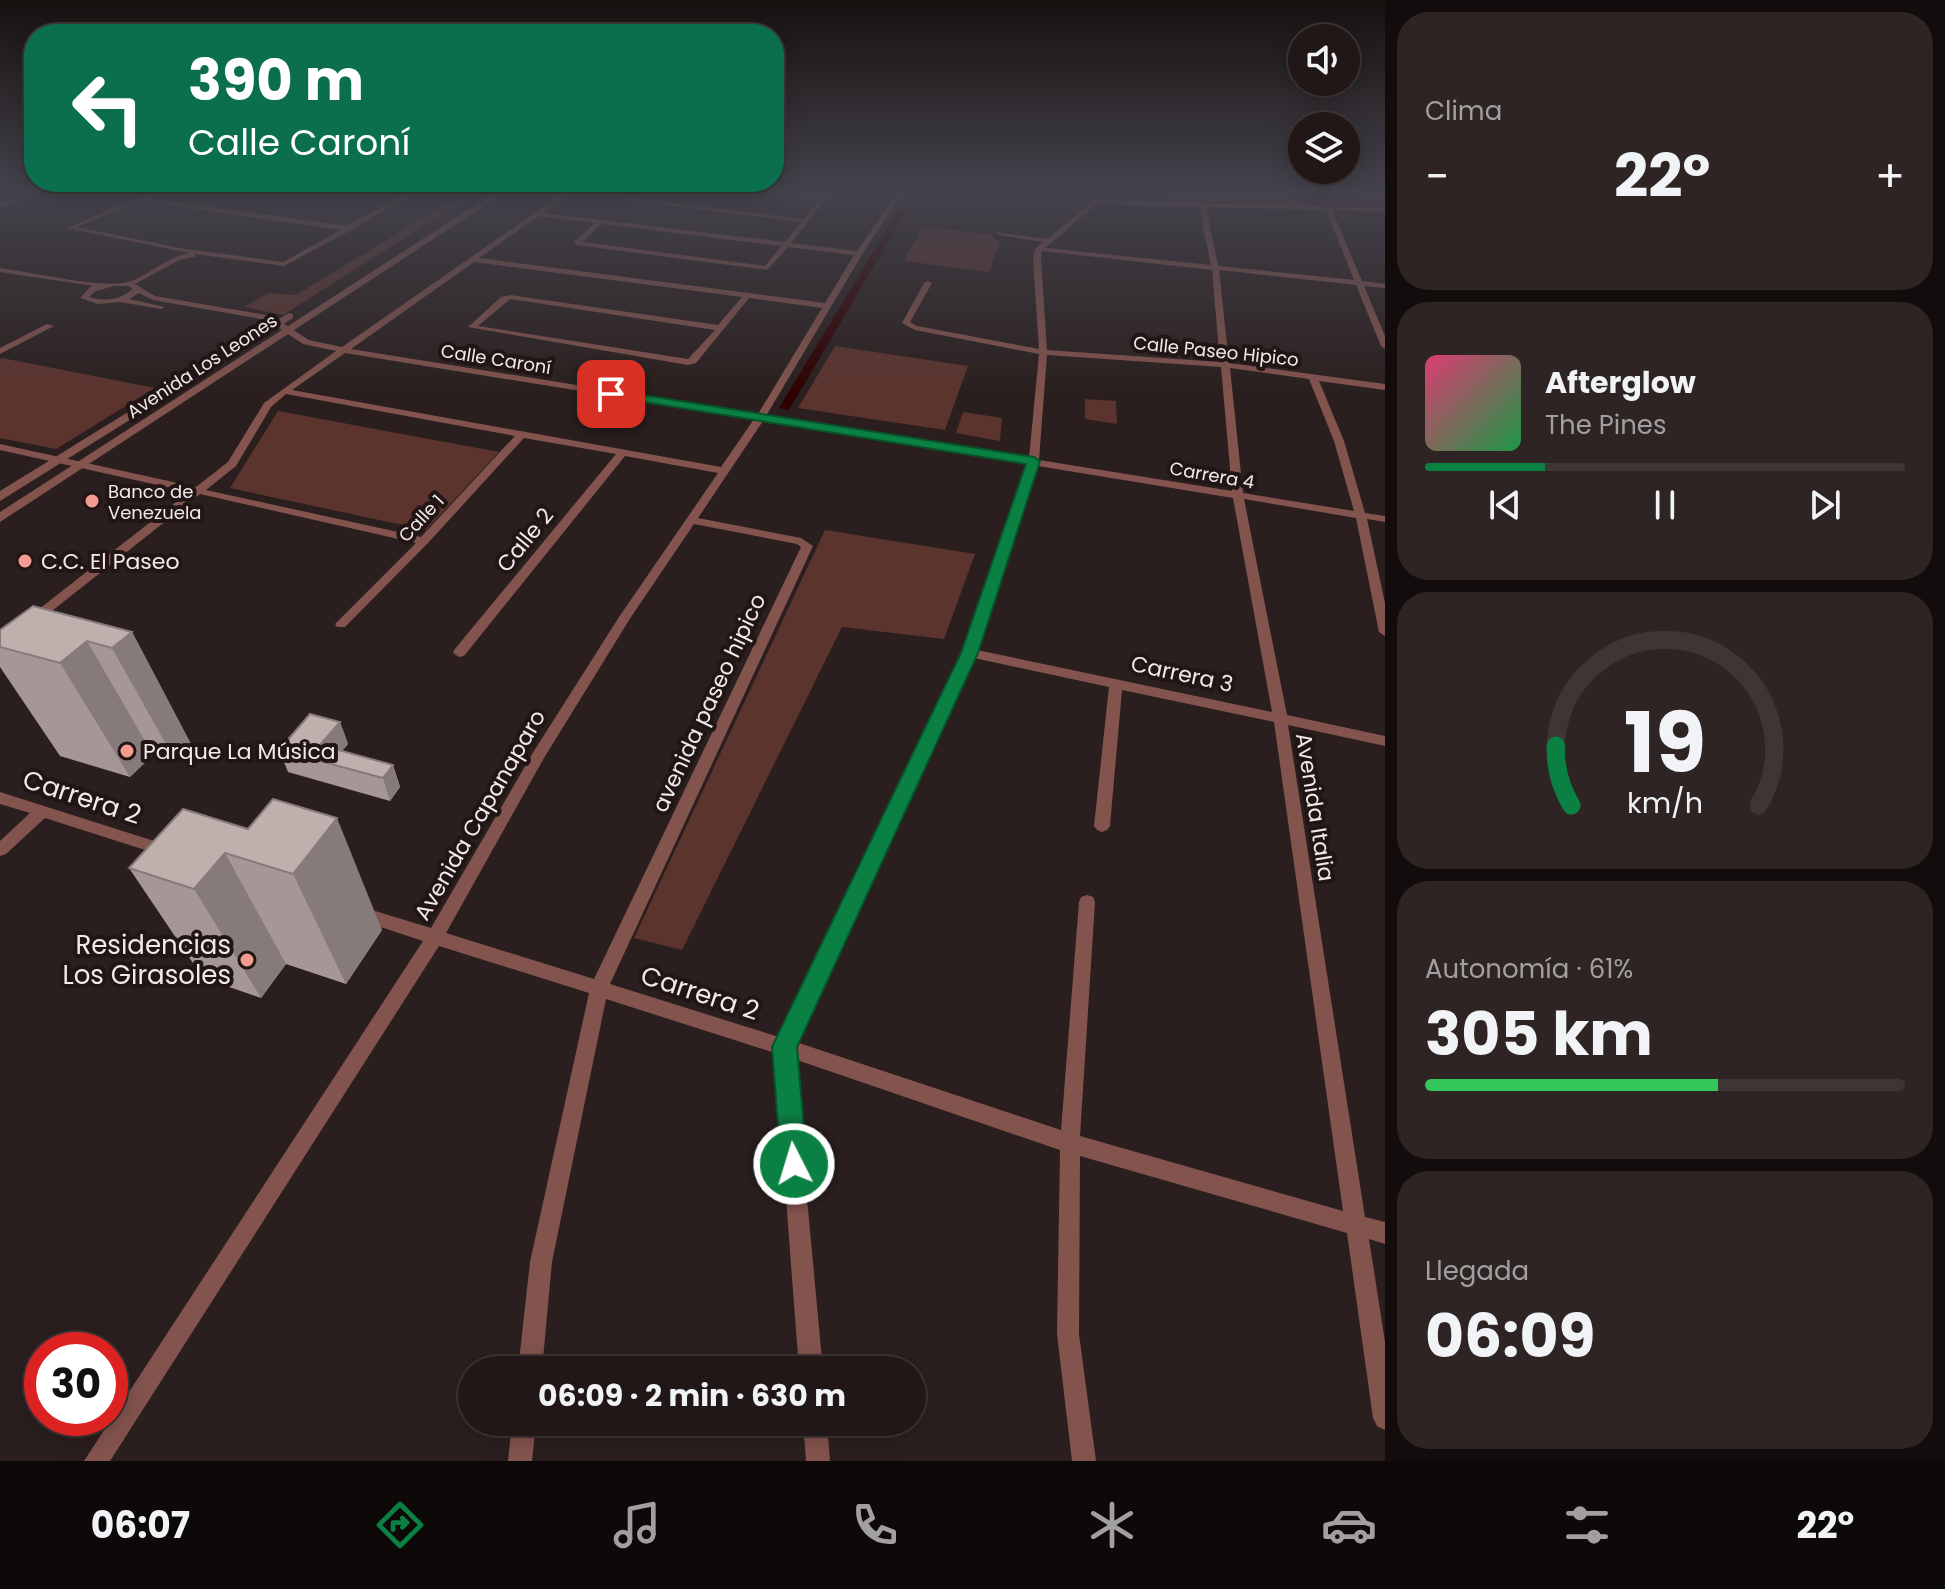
<!DOCTYPE html>
<html lang="es">
<meta charset="utf-8">
<style>
:root{--surface:#201716;--page:#2d2423;--text:#f1f3f6;--muted:#a29fa1;--line:#3d3635;--accent:#0b8043}
body{margin:0;font-family:Poppins,sans-serif;background:var(--page);color:var(--text);height:100vh;display:flex;flex-direction:column;font-size:30px;white-space:nowrap}
*{box-sizing:border-box;margin:0}
p{font-size:26px;color:var(--muted)}
.icon{flex:none;width:44px;height:44px;fill:none;stroke:currentColor;stroke-width:2;stroke-linecap:round;stroke-linejoin:round}
.map{position:relative;flex:1;overflow:hidden}
.panel{display:flex;flex-direction:column;gap:12px;padding:12px;background:#120d0c;width:560px}
.panel>*{flex:none}
.guide{position:absolute;left:24px;top:24px;width:760px;height:168px;border-radius:32px;box-shadow:0 4px 20px #0003,0 0 0 2px var(--line);background:#0b6e4f;color:#fff;overflow:hidden}
.controls{position:absolute;left:1288px;top:24px;display:grid;gap:16px}
.controls a{display:grid;place-items:center;width:72px;height:72px;border-radius:50%;background:var(--surface);box-shadow:0 4px 20px #0003,0 0 0 2px var(--line);font-size:40px}
.speed{position:absolute;left:24px;top:1332px;display:flex;gap:16px;font-size:40px;font-weight:700;text-align:center}
.speed>*{display:grid;place-content:center;width:104px;height:104px;border-radius:50%;background:var(--surface);box-shadow:0 4px 20px #0003,0 0 0 2px var(--line);line-height:1}
.speed .limit{border:12px solid #d22;background:#fff;color:#111}
.pin{position:absolute;display:grid;place-items:center;width:68px;height:68px;color:#fff;margin:-34px;border-radius:16px;box-shadow:0 4px 12px #0006}
.me{position:absolute;width:88px;margin:-44px;rotate:355deg;stroke-linejoin:round;filter:drop-shadow(0 0 6px #0008)}
.turn{display:flex;align-items:center;gap:28px;height:168px;padding:0 32px;font-size:36px}
.turn .icon{width:104px;height:104px;stroke-width:2.5}
.turn b{display:block;font-size:56px;line-height:68px}
.big{font-size:60px;font-weight:700;line-height:1.1}
.panel .widget{flex:1;display:flex;flex-direction:column;justify-content:center;gap:12px;min-width:0;padding:0 28px;border-radius:32px;background:var(--page)}
.panel .dial{align-items:center;gap:0}
.dial svg{height:208px;overflow:visible;fill:none;stroke:var(--line);stroke-width:7;stroke-linecap:round;text-anchor:middle}
.dial text{fill:var(--text);stroke:none}
.song{display:flex;align-items:center;gap:24px}
.cover{width:96px;height:96px;border-radius:12px;background:linear-gradient(135deg,hsl(340 70% 55%),hsl(140 70% 35%))}
.played{height:8px;border-radius:4px;background:linear-gradient(90deg,var(--accent) 25%,var(--line) 25%)}
.keys{display:flex;justify-content:space-around;direction:ltr}
.heat{display:flex;justify-content:space-between;align-items:center;font-size:44px;direction:ltr}
.charge{height:12px;border-radius:6px;background:linear-gradient(90deg,#34c759 61%,var(--line) 0)}
.trip{position:absolute;left:458px;top:1356px;width:468px;height:80px;border-radius:40px;background:var(--surface);box-shadow:0 4px 20px #0003,0 0 0 2px var(--line);font-weight:700;line-height:80px;text-align:center}
.dock{display:flex;height:128px;justify-content:space-around;align-items:center;background:#0d0909;color:var(--muted)}
.dock .icon{width:56px;height:56px}
.dock .selected{color:var(--accent)}
.dock b{font-size:36px;color:var(--text)}
main{display:flex;flex:1;min-height:0}
.map>svg:first-child{display:block}
.green{fill:#5c342e}
.water{fill:#2f0000}
.lines{fill:none;stroke-linecap:round;stroke-linejoin:round}
.minor{fill:#83534d;fill-rule:evenodd}
.tertiary{fill:#83534d;fill-rule:evenodd}
.primary{fill:#e48275;fill-rule:evenodd}
.wall{fill:#a49796}
.shaded-wall{fill:#867b7a}
.building{fill:#bfb0ae;stroke:#867b7a;stroke-width:2}
.route{fill:#0b8043;stroke:#07532c;stroke-width:2}
.poi-dot{fill:#f59c90;stroke:#211615;stroke-width:3}
.labels{text-anchor:middle;dominant-baseline:central;stroke-width:8;stroke-linejoin:round;paint-order:stroke}
.far-street-label{font-size:18px;fill:#f2eae9;stroke:#211615}
.far-poi-label{font-size:18px;fill:#f2eae9;stroke:#211615;text-anchor:start}
.street-label{font-size:22px;fill:#f2eae9;stroke:#211615}
.poi-label{font-size:22px;fill:#f2eae9;stroke:#211615;text-anchor:start}
.near-street-label{font-size:26px;fill:#f2eae9;stroke:#211615}
.near-poi-label{font-size:26px;fill:#f2eae9;stroke:#211615;text-anchor:end}
</style>
<main>
<div class="map">
<svg width="1385" height="1461" viewBox="0 0 1385 1461">
<rect width="100%" height="100%" fill="#2a1f1e"/>
<path class="green" d="M467,191H479L283,315L244,307L268,293L296,295Z
M1034,191H1278L1385,195V207L1010,194Z
M922,227L990,234L1000,243L989,272L904,261Z
M835,346L968,366L945,430L798,408Z
M2,358L155,388L56,449L0,438V359Z
M1085,399L1116,401L1117,424L1085,419Z
M278,411L499,452L426,530L230,488Z
M963,412L1002,418L1000,441L956,433Z
M825,530L975,554L944,639L842,627L682,950L634,938Z"/>
<path class="water" d="M901,206L909,207L789,410L779,408Z"/>
<g class="lines">
<path class="minor" d="M32,191H42L0,207V203Z
M410,191H418L354,228L353,230L349,231L284,266L195,254V257L179,260L135,284L155,296L272,316L309,340L342,347L566,191H574L543,213L785,242L801,222L626,200L629,198L804,219L818,201L738,191H762L821,198L826,191H833L791,243L857,251L898,191H904L863,253L766,416L1029,458L1039,354L915,330L902,323L924,283L928,281L932,283L910,322L917,326L1039,349L1033,259L1035,249L1043,242L998,235L996,232L1047,239L1095,200L1385,208V212L1332,210L1362,281L1385,284V288L1364,286L1385,336V349L1381,346L1356,285L1219,270L1229,363L1385,384V390L1319,381L1344,441L1365,513L1385,516V522L1367,519L1385,603V636L1379,632L1356,518L1244,499L1287,715L1385,736V746L1288,725L1365,1217L1385,1222V1244L1369,1239L1385,1342V1430L1377,1426L1373,1418L1347,1233L1080,1156L1079,1334L1096,1461H1072L1057,1334L1060,1150L794,1059L823,1370H799L775,1053L606,999L552,1262L542,1370H518L530,1262L589,993L439,946L110,1461H84L423,941L356,919L354,914L356,909L362,907L431,928L534,751L619,617L718,473L625,456L464,656L459,657L453,653L454,650L616,454L524,438L428,543L345,627H337L335,624L416,543L200,494L38,622H30L28,619L30,616L189,492L0,450V444L196,487L228,462L264,403L336,351L303,344L267,320L153,300L139,293L129,299L165,307L161,309L120,302L98,304L80,298L90,287L94,286L0,272V268C31,272 102,289 128,282C149,276 164,258 189,253L67,228L135,199L147,198L347,226ZM147,202L341,230L283,262L180,248L77,227L136,203ZM1097,204L1199,207L1211,265L1045,248ZM1206,207L1326,210L1354,280L1218,266ZM539,216L595,223L574,242L576,245L767,270L788,247L854,255L825,303L479,258ZM602,224L781,246L765,266L582,242ZM1042,251L1212,270L1220,362L1047,350L1041,259ZM474,262L742,297L718,325L510,295L501,297L468,327L688,365L696,363L749,298L822,308L758,414L351,349ZM114,286H128L133,289C120,300 105,302 89,297L96,291ZM510,299L715,330L688,359L478,326ZM345,353L754,419L721,467L292,390ZM1047,355L1221,367L1232,491L1039,460ZM1230,368L1309,379L1334,441L1354,511L1243,493ZM286,394L515,436L421,537L206,490L236,466L271,407ZM763,421L1028,464L964,653L779,1037L610,984L813,546L801,538L698,518ZM1038,466L1233,498L1272,712L977,650ZM694,524L797,544L801,547L594,979L446,933L544,758L631,617ZM974,658L1109,687L1094,826L1097,830L1102,832L1107,830L1110,826L1122,690L1274,722L1343,1211L1080,1136L1095,902L1093,897L1087,895L1081,897L1079,902L1061,1130L796,1042Z
M47,324L54,326L0,354V348Z
M0,792L173,847L175,851L173,855L167,857L45,818L6,854L0,856V841L30,813L0,804Z
M512,1422H536L532,1461H508Z
M803,1422H827L830,1461H806Z"/>
<path class="tertiary" d="M497,191H507L0,522V512Z
M289,313L293,314V318L0,501V491Z"/>
<path class="primary" d="M1325,191H1385V196L1329,194Z"/>
</g>
<path class="wall" d="M0,630L132,632L192,746L176,762L153,755L130,777L60,756L0,667Z
M340,722L348,744L342,751L393,765L400,787L390,801L288,772L279,750Z
M248,829L382,930L346,984L286,964L261,998L203,978L129,868Z"/>
<path class="shaded-wall" d="M132,632L192,746L176,762L112,648Z
M87,641L153,755L130,777L60,663Z
M340,722L348,744L331,764L320,745Z
M393,765L400,787L390,801L383,778Z
M337,818L382,930L346,984L293,874Z
M225,853L286,964L261,998L194,889Z"/>
<path class="building" d="M33,606L132,632L112,648L87,641L60,663L0,647V630Z
M310,714L340,722L320,745L393,765L383,778L279,750Z
M273,799L337,818L293,874L225,853L194,889L129,868L183,809L248,829Z"/>
<linearGradient id="sky" x2="0" y2="1"><stop stop-color="#171110"/><stop offset="0.48" stop-color="#44424c"/><stop offset="1" stop-color="#44424c" stop-opacity="0"/></linearGradient>
<rect width="1385" height="396" fill="url(#sky)"/>
<path class="route" d="M611,390L1034,457L1040,461L978,653L797,1047L807,1164L803,1174L794,1178L785,1174L781,1164L772,1047L961,653L1026,464L607,396L605,394Z"/>
<g class="poi-dot">
<circle cx="92" cy="501" r="8"/>
<circle cx="25" cy="561" r="8"/>
<circle cx="127" cy="751" r="8"/>
<circle cx="247" cy="960" r="8"/>
</g>
<g class="labels">
<g class="far-street-label">
<text transform="translate(1216 351) rotate(6)">Calle Paseo Hipico</text>
<text transform="translate(496 359) rotate(9)">Calle Caroní</text>
<text transform="translate(202 366) rotate(-33)">Avenida Los Leones</text>
<text transform="translate(1212 475) rotate(10)">Carrera 4</text>
<text transform="translate(421 518) rotate(-47)">Calle 1</text>
</g>
<g class="far-poi-label">
<text x="108" y="491">Banco de<tspan x="108" dy="21">Venezuela</tspan></text>
</g>
<g class="street-label">
<text transform="translate(525 540) rotate(-51)">Calle 2</text>
<text transform="translate(1182 674) rotate(12)">Carrera 3</text>
<text transform="translate(709 703) rotate(-65)">avenida paseo hipico</text>
<text transform="translate(1315 807) rotate(81)">Avenida Italia</text>
<text transform="translate(480 815) rotate(-60)">Avenida Capanaparo</text>
</g>
<g class="poi-label">
<text x="41" y="561">C.C. El Paseo</text>
<text x="143" y="751">Parque La Música</text>
</g>
<g class="near-street-label">
<text transform="translate(82 797) rotate(18)">Carrera 2</text>
<text transform="translate(700 993) rotate(18)">Carrera 2</text>
</g>
<g class="near-poi-label">
<text x="231" y="945">Residencias<tspan x="231" dy="30">Los Girasoles</tspan></text>
</g>
</g>
</svg>
<div class="controls">
<a><svg class="icon" aria-label="sound" viewBox="0 0 24 24"><path d="M4 9h4l5-4v14l-5-4H4zM17 9q2 3 0 6"/></svg></a>
<a><svg class="icon" aria-label="layers" viewBox="0 0 24 24"><path d="M12 4l9 5-9 5-9-5zM3 14l9 5 9-5"/></svg></a>
</div>
<div class="speed"><div class="limit">30</div></div>
<div class="pin" style="left:611px;top:394px;background:#d93025"><svg class="icon" aria-label="arrive" viewBox="0 0 24 24"><path d="M6 21V4h12l-3 4 3 4H6"/></svg></div>
<svg class="me" style="left:794px;top:1164px" viewBox="-20 -20 40 40"><circle r="17" fill="#0b8043" stroke="#fff" stroke-width="3"/><path d="M0-11L8 9 0 5-8 9z" fill="#fff"/></svg>
<div class="trip">06:09 · 2 min · 630 m</div>
<div class="guide">
<div class="turn"><svg class="icon" aria-label="left" viewBox="0 0 24 24"><path d="M17 20v-9H6M10 6l-5 5 5 5"/></svg><div><b>390 m</b>Calle Caroní</div></div>
</div>
</div>
<section class="panel">
<div class="widget"><p>Clima</p>
<div class="heat"><a>−</a><b class="big">22°</b><a>+</a></div>
</div>
<div class="widget">
<div class="song"><i class="cover"></i><div><b>Afterglow</b><p>The Pines</p></div></div>
<div class="played"></div>
<div class="keys"><svg class="icon" aria-label="previous" viewBox="0 0 24 24"><path d="M18 5L8 12l10 7zM5 5v14"/></svg><svg class="icon" aria-label="pause" viewBox="0 0 24 24"><path d="M8 5v14M16 5v14"/></svg><svg class="icon" aria-label="next" viewBox="0 0 24 24"><path d="M6 5l10 7-10 7zM19 5v14"/></svg></div>
</div>
<div class="widget dial"><svg viewBox="0 0 100 80">
<path d="M14 69A42 42 0 1 1 86 69"/>
<path d="M14 69A42 42 0 0 1 8 46" stroke="#0b8043"/>
<text x="50" y="56" font-size="32" font-weight="700">19</text>
<text x="50" y="72" font-size="11">km/h</text>
</svg></div>
<div class="widget"><p>Autonomía · 61%</p><b class="big">305 km</b><div class="charge"></div></div>
<div class="widget"><p>Llegada</p><b class="big">06:09</b></div>
</section>
</main>
<nav class="dock">
<b>06:07</b>
<svg class="icon selected" aria-label="directions" viewBox="0 0 24 24"><path d="M12 3l9 9-9 9-9-9zM9 14v-3h6M13 9l2 2-2 2"/></svg>
<svg class="icon" aria-label="music" viewBox="0 0 24 24"><path d="M9 18V5l10-2v13"/><circle cx="6" cy="18" r="3"/><circle cx="16" cy="16" r="3"/></svg>
<svg class="icon" aria-label="phone" viewBox="0 0 24 24"><path d="M5 4h4l2 5-3 2q2 4 5 5l2-3 5 2v4C11 20 4 13 5 4z"/></svg>
<svg class="icon" aria-label="climate" viewBox="0 0 24 24"><path d="M12 3v18M4 7l16 10M4 17L20 7"/></svg>
<svg class="icon" aria-label="car" viewBox="0 0 24 24"><path d="M5 17H2v-5l4-1 3-4h7l3 4 3 1v5h-3M9 17h6M6 11h13"/><circle cx="7" cy="17" r="2"/><circle cx="17" cy="17" r="2"/></svg>
<svg class="icon" aria-label="filters" viewBox="0 0 24 24"><path d="M4 7h16M4 17h16"/><circle cx="9" cy="7" r="2"/><circle cx="15" cy="17" r="2"/></svg>
<b>22°</b>
</nav>
